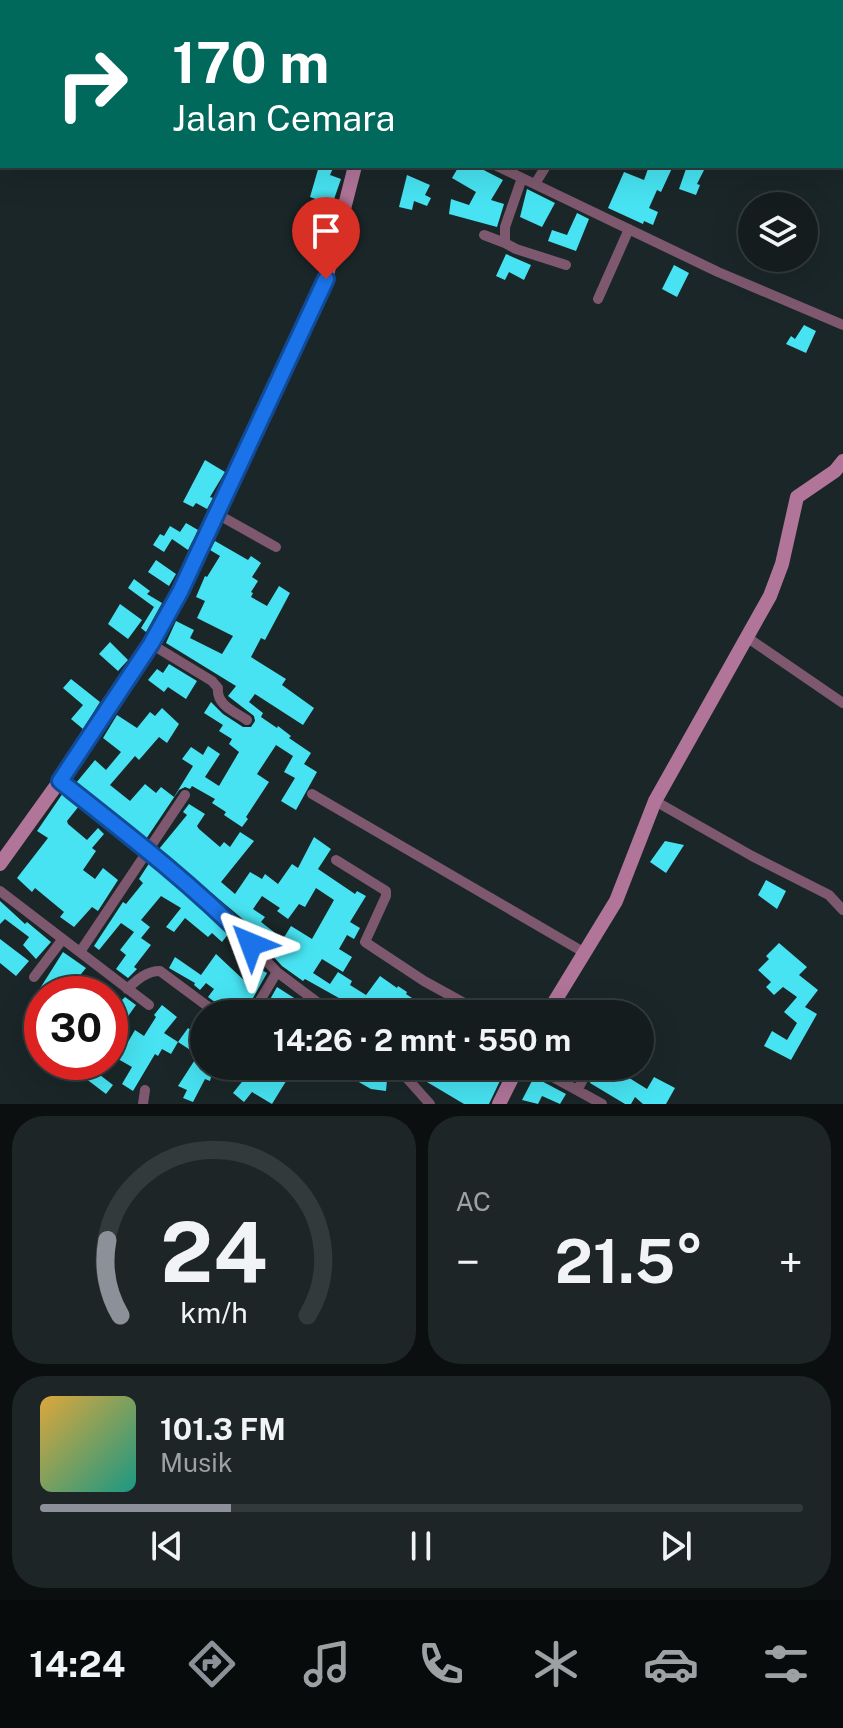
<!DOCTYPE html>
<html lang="id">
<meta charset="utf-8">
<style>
:root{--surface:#141c1e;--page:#1d2527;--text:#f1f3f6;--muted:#9da1a4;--line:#333a3c;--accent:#8c9099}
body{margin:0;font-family:"Public Sans",sans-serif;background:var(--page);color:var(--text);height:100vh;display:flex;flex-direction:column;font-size:30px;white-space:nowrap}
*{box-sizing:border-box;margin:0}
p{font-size:26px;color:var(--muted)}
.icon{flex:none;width:44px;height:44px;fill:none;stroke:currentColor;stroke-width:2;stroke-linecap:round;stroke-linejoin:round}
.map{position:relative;height:1104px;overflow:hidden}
.sheet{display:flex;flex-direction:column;gap:12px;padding:12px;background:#0b0f10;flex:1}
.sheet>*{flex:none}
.hud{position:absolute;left:0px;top:0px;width:844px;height:168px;box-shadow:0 8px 32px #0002,0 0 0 2px var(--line);background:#00695c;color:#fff;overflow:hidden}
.tools{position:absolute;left:738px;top:192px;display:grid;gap:16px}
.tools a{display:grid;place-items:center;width:80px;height:80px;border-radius:50%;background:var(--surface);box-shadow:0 8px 32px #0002,0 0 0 2px var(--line);font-size:40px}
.speed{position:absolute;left:24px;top:976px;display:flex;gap:16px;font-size:40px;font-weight:700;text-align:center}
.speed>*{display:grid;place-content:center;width:104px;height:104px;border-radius:50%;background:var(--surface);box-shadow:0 8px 32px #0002,0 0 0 2px var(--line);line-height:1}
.speed .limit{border:12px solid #d22;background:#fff;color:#111}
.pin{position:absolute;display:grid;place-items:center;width:68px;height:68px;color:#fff;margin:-82px -34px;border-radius:50% 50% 50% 0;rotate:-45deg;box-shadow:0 0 8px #0007}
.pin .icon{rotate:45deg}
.me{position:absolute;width:88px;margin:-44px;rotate:316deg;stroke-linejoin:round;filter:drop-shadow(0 0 6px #0008)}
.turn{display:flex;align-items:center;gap:28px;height:168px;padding:0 40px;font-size:36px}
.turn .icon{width:104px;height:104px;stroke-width:2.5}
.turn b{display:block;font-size:56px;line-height:68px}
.big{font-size:60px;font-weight:700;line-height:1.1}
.sheet .card{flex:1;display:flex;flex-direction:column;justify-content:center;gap:12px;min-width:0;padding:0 28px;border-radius:32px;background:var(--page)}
.sheet .dial{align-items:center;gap:0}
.dial svg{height:208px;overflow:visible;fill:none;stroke:var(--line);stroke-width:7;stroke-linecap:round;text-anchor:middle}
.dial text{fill:var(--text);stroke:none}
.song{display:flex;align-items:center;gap:24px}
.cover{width:96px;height:96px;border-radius:12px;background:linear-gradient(135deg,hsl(40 70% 55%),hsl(170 70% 35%))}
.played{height:8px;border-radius:4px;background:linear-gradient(90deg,var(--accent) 25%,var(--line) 25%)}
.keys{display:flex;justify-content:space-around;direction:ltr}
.heat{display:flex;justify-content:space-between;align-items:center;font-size:44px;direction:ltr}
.sheet .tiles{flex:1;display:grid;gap:12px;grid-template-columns:1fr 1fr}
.card:last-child{grid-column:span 2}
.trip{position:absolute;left:190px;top:1000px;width:464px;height:80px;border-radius:40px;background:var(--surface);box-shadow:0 8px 32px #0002,0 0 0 2px var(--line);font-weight:700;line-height:80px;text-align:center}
.dock{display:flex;height:128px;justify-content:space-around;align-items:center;background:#080b0c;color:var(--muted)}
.dock .icon{width:56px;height:56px}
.dock .active{color:var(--accent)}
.dock b{font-size:36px;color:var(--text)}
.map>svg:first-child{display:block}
.building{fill:#47e3f2;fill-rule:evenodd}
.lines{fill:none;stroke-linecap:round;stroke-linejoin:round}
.street{stroke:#7d586e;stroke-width:10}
.secondary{stroke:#b07599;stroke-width:14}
.route-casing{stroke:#114b97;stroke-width:20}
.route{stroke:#1a73e8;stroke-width:14}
</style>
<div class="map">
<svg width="843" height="1104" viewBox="0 0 843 1104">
<rect width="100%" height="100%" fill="#1a2628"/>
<path class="building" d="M319,166H334L330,175L341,179L332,205L310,197Z
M459,166H476L503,180L491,200L504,204L497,227L449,214L451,199L469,205L476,192L452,178Z
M649,166H673L661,192L657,190L649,208L658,212L653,225L644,221L643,224L608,208L624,172L644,180Z
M687,166H706L697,184L700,185L696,195L679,189Z
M407,175L430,185L425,195L431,198L427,206L414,201L412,210L399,207Z
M527,189L555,203L542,227L520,217Z
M577,213L589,219L576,251L548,241L552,230L567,235Z
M506,254L531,265L524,280L509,272L505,280L496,276Z
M674,265L689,273L677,297L662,289Z
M804,325L816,331L806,353L786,344L791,336L795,339Z
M205,460L225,472L210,497L213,498L207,509L196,503L193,507L183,502Z
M186,523L198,530L188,550L172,539L164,552L153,545L160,534L164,536L170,526L180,532Z
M215,541L248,560L251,556L261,563L252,577L258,581L251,592L253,593L251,597L267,606L279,586L290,593L265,640L261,638L251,657L286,679L282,685L314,708L303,725L255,694L249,702L263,713L261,717L277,728L278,726L291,736L289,738L311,753L304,764L317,772L296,810L281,801L295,778L284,772L293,756L276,745L257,774L269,782L246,817L248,819L242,827L224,815L226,812L212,803L215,799L192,786L190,789L185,787L179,790L146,839L76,783L95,760L106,770L121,752L103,738L117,715L137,728L150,712L155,716L162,708L179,724L167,743L159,737L139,760L135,756L110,785L130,801L145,784L156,793L161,787L174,797L193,766L182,759L191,747L203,755L208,746L220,754L205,777L219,786L239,752L229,744L232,739L219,731L223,725L204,713L211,702L223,714L243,727H251L255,721L254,716L228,696L236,686L166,643L176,621L194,630L190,638L222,654L233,636L197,618L205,601L196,597L205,576L207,577L220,556L210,550Z
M156,560L176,574L169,586L148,572Z
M134,579L150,591L147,594L162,603L146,632L141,628L154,607L128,588Z
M120,604L142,620L128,639L108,624Z
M110,642L128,660L118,671L99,654Z
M169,664L197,681L186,699L168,687L164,692L148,680L157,669L163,673Z
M71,679L100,702L83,729L71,719L83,705L63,688Z
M63,793L79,806L67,821L68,824L87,840L98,828L104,834L92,848L96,851L83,870L95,879L103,868L118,880L98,911L92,907L74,927L60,917L64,912L35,888L32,892L17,878L48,838L37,831Z
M189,804L205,814L197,826L199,829L220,847L224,842L230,847L240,832L254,841L221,882L235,894L250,872L262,879L265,874L278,884L292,864L298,868L314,837L331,849L318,869L355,894L357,891L366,896L350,922L360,928L354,939L347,935L339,949L352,957L343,972L322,959L313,973L330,984L338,972L352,981L350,985L366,995L380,976L397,988L398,986L407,992L406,994L418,1002L411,1014H375L379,1007L367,999L356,1014H341L340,1011L346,1002L305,979L303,981L282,966L262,944L264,941L242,924L245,921L159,849L187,815L183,812ZM316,888L334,900L312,939L291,926L283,939L261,922L265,917L253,909L262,896L280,908L277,911L288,919L299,904L305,907Z
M665,841L684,845L666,873L650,862Z
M150,862L204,908L203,911L229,933L222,942L212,933L208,937L185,918L174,932L166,927L181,908L161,896L141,920L150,927L141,938L151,945L134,967L137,969L128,978L116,969L126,955L120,950L134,932L121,923L99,950L94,946L123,902L126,904L143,883L139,879Z
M766,880L786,891L777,909L758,895Z
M0,901L25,924L27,922L51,942L36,959L23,945L29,937L5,919L0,924Z
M0,939L29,961L16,976L0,963Z
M779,943L807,967L799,975L818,990L805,1007L817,1014L791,1060L764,1046L772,1031L787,1040L797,1023L784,1012L797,997L783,987L774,995L766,987L771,982L758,970L769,959L766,956Z
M63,952L86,968L77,979L87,987L82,994H46L39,990Z
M216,954L247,983L258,968L267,973L244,1014H226L223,1008L208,997L214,989L206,983L200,990L194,985L195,983L169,968L175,957L201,975Z
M277,987L305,1005L300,1014H280L274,1010L276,1008L268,1003Z
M110,993L121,1001L125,997L136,1005L124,1022L126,1024L110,1043Z
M162,1005L177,1017L164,1033L178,1042L171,1054L162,1049L158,1056L155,1054L133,1091L122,1084L132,1067L118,1059L135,1030L144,1036L156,1017L154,1015Z
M197,1023L204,1028V1066H214L210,1081L205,1079L193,1102L183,1098L187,1090L178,1086L198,1055L178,1042L188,1028L192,1031Z
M64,1062H83L113,1085L106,1094Z
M231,1066H264L277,1077L280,1072L288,1078L272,1104L252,1092L244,1102L233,1093L245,1078L230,1068Z
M342,1066H379L378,1068L388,1069L386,1091L371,1089L350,1077L353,1072Z
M412,1066H507L489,1104H464L427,1082L430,1078Z
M598,1066H631L626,1076L647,1089L654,1077L675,1088L666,1104H643L635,1097L631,1104H625L590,1083Z
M534,1077L566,1094L560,1104L542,1096L538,1104L522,1100Z"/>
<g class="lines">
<path class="street" d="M44,2L46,0
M306,2L307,0
M574,2L575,0
M0,6H2
M497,166L718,272L843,325
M522,178L505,227V243L516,249L566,265
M535,184L546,166
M484,235L505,243
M598,299L629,229
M217,514L276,547
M748,638L843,703
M151,644L212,681L218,688C216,705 235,712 247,720
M60,781L174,871L210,902L277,972L333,1014
M312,794L585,953
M655,801L752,856L829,895L843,910
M336,860L386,891V896L365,942L424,981L484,1014
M0,891L149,1005
M80,952L185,795
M34,977L62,940
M127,989C137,980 146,971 160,971L218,1014
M554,1002L572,1014
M252,1014L277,972
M396,1066L430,1104
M533,1066L602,1104
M220,1072L223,1066
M578,1089L590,1066
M143,1104L145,1090"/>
<path class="secondary" d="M715,0L719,2
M460,2L461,0
M842,58L843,59
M0,864L66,772L151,644L180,592L326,279L355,166
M547,1014L616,901L655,801L770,596L782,564L797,497L835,471L843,461
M499,1104L518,1066"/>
</g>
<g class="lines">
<defs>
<path id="route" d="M251,944C192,884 126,833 60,781L151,644L180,592L326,279"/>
</defs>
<use href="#route" class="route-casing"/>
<use href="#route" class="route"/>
</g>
</svg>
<div class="tools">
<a><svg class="icon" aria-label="layers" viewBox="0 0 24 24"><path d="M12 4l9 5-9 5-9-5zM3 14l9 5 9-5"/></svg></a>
</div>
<div class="speed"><div class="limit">30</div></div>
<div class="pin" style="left:326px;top:279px;background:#d93025"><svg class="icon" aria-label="arrive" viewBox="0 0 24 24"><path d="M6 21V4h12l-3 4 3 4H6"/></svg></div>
<svg class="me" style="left:251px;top:944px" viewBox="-20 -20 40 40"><path d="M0-17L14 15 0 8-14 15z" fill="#1a73e8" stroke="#fff" stroke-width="4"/></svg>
<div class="trip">14:26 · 2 mnt · 550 m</div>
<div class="hud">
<div class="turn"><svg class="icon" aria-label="right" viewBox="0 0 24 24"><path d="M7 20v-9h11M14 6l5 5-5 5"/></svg><div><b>170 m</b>Jalan Cemara</div></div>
</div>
</div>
<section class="sheet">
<div class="tiles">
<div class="card dial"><svg viewBox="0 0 100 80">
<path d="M14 69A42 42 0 1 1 86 69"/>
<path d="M14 69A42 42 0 0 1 9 40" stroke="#8c9099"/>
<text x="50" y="56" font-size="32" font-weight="700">24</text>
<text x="50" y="72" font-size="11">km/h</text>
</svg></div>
<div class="card"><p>AC</p>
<div class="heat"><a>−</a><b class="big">21.5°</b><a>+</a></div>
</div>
<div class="card">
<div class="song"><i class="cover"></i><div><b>101.3 FM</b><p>Musik</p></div></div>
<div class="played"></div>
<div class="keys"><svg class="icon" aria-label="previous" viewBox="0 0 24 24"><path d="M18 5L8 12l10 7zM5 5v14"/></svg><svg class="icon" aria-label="pause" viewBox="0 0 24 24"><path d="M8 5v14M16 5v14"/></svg><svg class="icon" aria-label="next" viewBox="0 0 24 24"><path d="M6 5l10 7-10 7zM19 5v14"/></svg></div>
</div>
</div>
</section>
<nav class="dock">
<b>14:24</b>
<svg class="icon active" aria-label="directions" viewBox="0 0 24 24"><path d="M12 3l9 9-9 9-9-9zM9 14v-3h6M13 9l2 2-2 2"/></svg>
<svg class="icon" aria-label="music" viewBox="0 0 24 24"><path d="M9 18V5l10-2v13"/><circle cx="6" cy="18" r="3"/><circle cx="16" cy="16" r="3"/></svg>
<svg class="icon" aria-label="phone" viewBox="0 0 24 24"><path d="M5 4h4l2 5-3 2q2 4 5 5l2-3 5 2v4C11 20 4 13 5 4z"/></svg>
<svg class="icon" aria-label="climate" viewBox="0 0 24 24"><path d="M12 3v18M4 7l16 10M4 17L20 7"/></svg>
<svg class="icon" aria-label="car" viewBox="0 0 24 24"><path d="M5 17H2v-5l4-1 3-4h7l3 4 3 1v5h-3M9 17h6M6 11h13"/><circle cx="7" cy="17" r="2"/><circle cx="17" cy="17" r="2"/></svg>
<svg class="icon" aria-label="filters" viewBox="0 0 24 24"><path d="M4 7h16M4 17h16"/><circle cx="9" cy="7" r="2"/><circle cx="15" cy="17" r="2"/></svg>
</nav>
